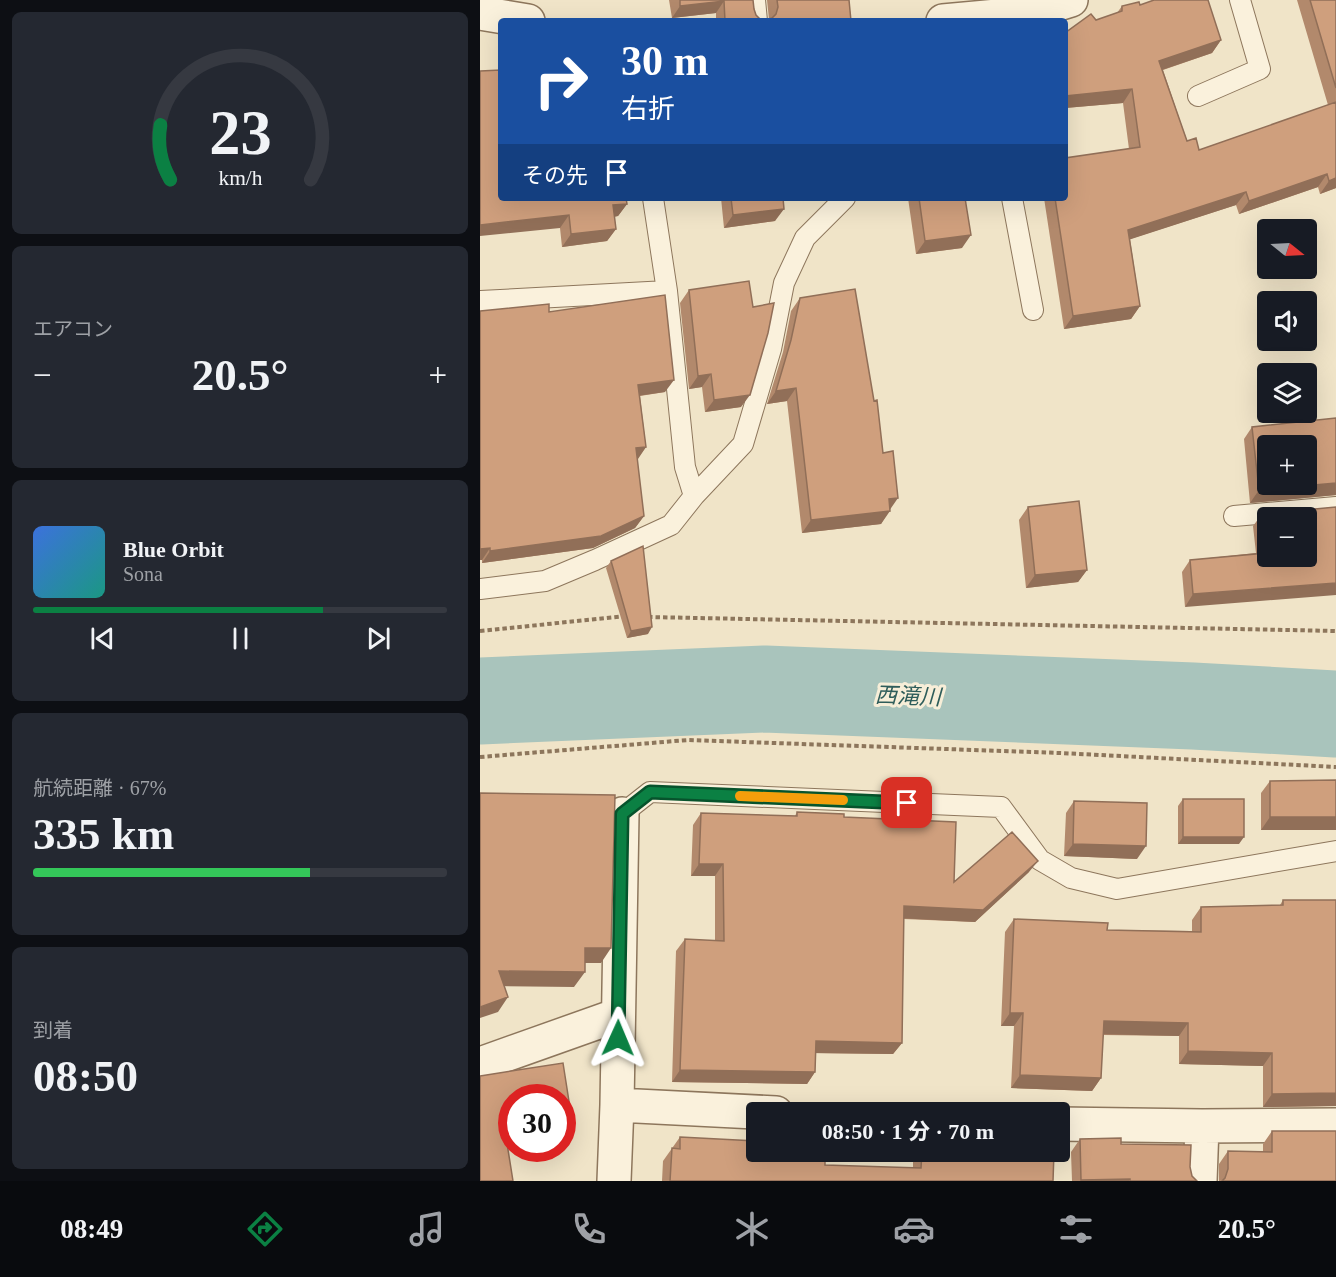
<!DOCTYPE html>
<html lang="ja">
<meta charset="utf-8">
<style>
:root{--surface:#171b24;--page:#242831;--text:#f1f3f6;--muted:#9ea1a6;--line:#363941;--accent:#0b8043}
body{margin:0;font-family:"Times New Roman","Noto Sans JP",serif;background:var(--page);color:var(--text);height:100vh;display:flex;flex-direction:column;font-size:22px;white-space:nowrap}
*{box-sizing:border-box;margin:0}
p{font-size:20px;color:var(--muted)}
.icon{flex:none;width:33px;height:33px;fill:none;stroke:currentColor;stroke-width:2;stroke-linecap:round;stroke-linejoin:round}
.map{position:relative;flex:1;overflow:hidden}
.drawer{display:flex;flex-direction:column;gap:12px;padding:12px;background:#0d0f14;width:480px}
.drawer>*{flex:none}
.hud{position:absolute;left:18px;top:18px;width:570px;height:183px;border-radius:6px;box-shadow:0 6px 24px #0002;background:#1a4fa0;color:#fff;overflow:hidden}
.needle{width:39px;rotate:108deg}
.fabs{position:absolute;left:777px;top:219px;display:grid;gap:12px}
.fabs a{display:grid;place-items:center;width:60px;height:60px;border-radius:6px;background:var(--surface);box-shadow:0 6px 24px #0002;font-size:30px}
.speed{position:absolute;left:18px;top:1084px;display:flex;gap:12px;font-size:30px;font-weight:700;text-align:center}
.speed>*{display:grid;place-content:center;width:78px;height:78px;border-radius:50%;background:var(--surface);box-shadow:0 6px 24px #0002;line-height:1}
.speed .limit{border:9px solid #d22;background:#fff;color:#111}
.pin{position:absolute;display:grid;place-items:center;width:51px;height:51px;color:#fff;margin:-26px;border-radius:12px;box-shadow:0 3px 9px #0006}
.me{position:absolute;width:66px;margin:-33px;rotate:1deg;stroke-linejoin:round;filter:drop-shadow(0 0 4px #0008)}
.turn{display:flex;align-items:center;gap:21px;height:126px;padding:0 24px;font-size:27px}
.turn .icon{width:78px;height:78px;stroke-width:2.5}
.turn b{display:block;font-size:42px;line-height:51px}
.then{display:flex;align-items:center;height:57px;padding:0 24px;background:#0003;gap:12px;font-size:22px}
.big{font-size:45px;font-weight:700;line-height:1.1}
.drawer .widget{flex:1;display:flex;flex-direction:column;justify-content:center;gap:9px;min-width:0;padding:0 21px;border-radius:9px;background:var(--page)}
.drawer .dial{align-items:center;gap:0}
.dial svg{height:156px;overflow:visible;fill:none;stroke:var(--line);stroke-width:7;stroke-linecap:round;text-anchor:middle}
.dial text{fill:var(--text);stroke:none}
.song{display:flex;align-items:center;gap:18px}
.cover{width:72px;height:72px;border-radius:9px;background:linear-gradient(135deg,hsl(220 70% 55%),hsl(170 70% 35%))}
.played{height:6px;border-radius:3px;background:linear-gradient(90deg,var(--accent) 70%,var(--line) 70%)}
.keys{display:flex;justify-content:space-around;direction:ltr}
.heat{display:flex;justify-content:space-between;align-items:center;font-size:33px;direction:ltr}
.charge{height:9px;border-radius:4px;background:linear-gradient(90deg,#34c759 67%,var(--line) 0)}
.trip{position:absolute;left:266px;top:1102px;width:324px;height:60px;border-radius:6px;background:var(--surface);box-shadow:0 6px 24px #0002;font-weight:700;line-height:60px;text-align:center}
.tabs{display:flex;height:96px;justify-content:space-around;align-items:center;background:#090b0e;color:var(--muted)}
.tabs .icon{width:42px;height:42px}
.tabs .selected{color:var(--accent)}
.tabs b{font-size:27px;color:var(--text)}
main{display:flex;flex:1;min-height:0}
.map>svg:first-child{display:block}
.lines{fill:none;stroke-linecap:round;stroke-linejoin:round}
.river{stroke:#a9c4bc;stroke-width:87}
.lane-casing{stroke:#8d765c;stroke-width:22}
.street-casing{stroke:#8d765c;stroke-width:36}
.path{stroke:#8d765c;stroke-width:4;stroke-dasharray:4.5 3;stroke-linecap:butt}
.lane{stroke:#faf1dc;stroke-width:20}
.street{stroke:#faf1dc;stroke-width:33}
.wall{fill:#b2896c}
.shaded-wall{fill:#916f58}
.building{fill:#cf9f7d;stroke:#916f58;stroke-width:1.5;fill-rule:evenodd}
.route-casing{stroke:#07532c;stroke-width:15}
.route{stroke:#0b8043;stroke-width:10}
.slow{stroke:#f59e0b;stroke-width:10}
.labels{text-anchor:middle;dominant-baseline:central;stroke-width:6;stroke-linejoin:round;paint-order:stroke}
.water-label{font-size:22px;font-style:italic;fill:#2f5d5a;stroke:#f7eed8}
</style>
<main>
<section class="drawer">
<div class="widget dial"><svg viewBox="0 0 100 80">
<path d="M14 69A42 42 0 1 1 86 69"/>
<path d="M14 69A42 42 0 0 1 9 41" stroke="#0b8043"/>
<text x="50" y="56" font-size="32" font-weight="700">23</text>
<text x="50" y="72" font-size="11">km/h</text>
</svg></div>
<div class="widget"><p>エアコン</p>
<div class="heat"><a>−</a><b class="big">20.5°</b><a>+</a></div>
</div>
<div class="widget">
<div class="song"><i class="cover"></i><div><b>Blue Orbit</b><p>Sona</p></div></div>
<div class="played"></div>
<div class="keys"><svg class="icon" aria-label="previous" viewBox="0 0 24 24"><path d="M18 5L8 12l10 7zM5 5v14"/></svg><svg class="icon" aria-label="pause" viewBox="0 0 24 24"><path d="M8 5v14M16 5v14"/></svg><svg class="icon" aria-label="next" viewBox="0 0 24 24"><path d="M6 5l10 7-10 7zM19 5v14"/></svg></div>
</div>
<div class="widget"><p>航続距離 · 67%</p><b class="big">335 km</b><div class="charge"></div></div>
<div class="widget"><p>到着</p><b class="big">08:50</b></div>
</section>
<div class="map">
<svg width="856" height="1181" viewBox="0 0 856 1181">
<rect width="100%" height="100%" fill="#f0e4c8"/>
<g class="lines">
<path class="river" d="M0,701L285,689L713,706L856,714"/>
<defs>
<path id="lane" d="M275,0L277,21
M718,96L780,69L760,0
M173,198L187,291L205,467L214,496L263,444L291,349L304,283L325,238L365,198
M532,198L553,310
M0,301L187,291
M754,516L856,507
M0,589L65,581L115,560L191,525L214,496
M142,814L170,792L521,807L560,860L591,878L637,889L856,851"/>
<path id="street" d="M0,13L48,21
M463,21L549,13L591,0
M0,1064L138,1015
M137,1105L296,1113
M579,1124L722,1126L856,1125
M134,1181L137,1105L142,814
M720,1181L722,1126"/>
</defs>
<use href="#lane" class="lane-casing"/>
<use href="#street" class="street-casing"/>
<path class="path" d="M168,617L856,631
M0,631L146,616
M0,757L208,740L580,753L856,767"/>
<use href="#lane" class="lane"/>
<use href="#street" class="street"/>
</g>
<path class="wall" d="M189,0H273L274,9L276,15L280,19L286,20L289,19L287,0H369L371,21H236V13L192,18Z
M817,0H856V188L840,194L838,187L759,214L756,205L650,239L660,306L651,319L584,329L564,198H585L649,149L643,103L585,108V33L616,20L637,13L642,6L660,5L741,40L732,53L683,70L707,141L719,150L848,105Z
M0,71L147,204L138,216L134,217L136,229L127,241L82,247L80,228Z
M241,198H303L295,221L244,228Z
M428,198H485L482,248L436,254Z
M209,290L261,407L225,412L222,387L209,389L200,303Z
M320,298L410,509L401,524L322,533L307,401L287,404L303,352L311,311Z
M0,311L69,312L185,392L160,396L166,447L157,459L164,516L155,528L113,548L2,563V560H0Z
M772,427L856,495L770,503L764,439Z
M548,507L607,570L598,582L546,588L539,520Z
M856,507L705,607L702,572L710,560L776,553L773,526L782,514Z
M131,561L168,634L147,638L126,568Z
M856,780V830H781V793L790,781Z
M703,799L759,844H698V806Z
M594,801L657,859L584,856L586,813Z
M317,812L364,817L474,882L549,872L495,922L424,919L422,1043L413,1054L336,1053L335,1072L327,1084L192,1082L196,951L205,939L235,941V876H211L213,825L221,813L315,816Z
M803,900L856,1106L783,1107V1066L699,1064V1036L623,1035L621,1078L612,1091L531,1088L534,1026H521L525,932L534,919L627,930L712,931V920L721,907L800,905Z
M792,1131L856,1181H739V1164L748,1151L783,1152V1144Z
M200,1137L345,1165L433,1168V1152H574L573,1181H182L183,1161Z
M600,1139L641,1144L710,1167L712,1176L717,1181H592L591,1152Z"/>
<path class="shaded-wall" d="M244,1L236,13L192,18L200,6Z
M741,40L732,53L670,74L679,61Z
M652,89L643,103L585,108V96Z
M847,174L838,187L759,214L769,201Z
M856,178V188L840,194L849,181Z
M766,192L756,205L639,243L648,230Z
M147,204L138,216L124,218L133,205Z
M304,209L295,221L244,228L253,215Z
M89,215L80,228L0,236V225Z
M136,229L127,241L82,247L91,234Z
M491,235L482,248L436,254L445,241Z
M660,306L651,319L584,329L593,316Z
M231,374L222,387L209,389L218,376Z
M194,380L185,392L150,397L158,385Z
M316,388L307,401L287,404L296,391Z
M270,395L261,407L225,412L234,400Z
M166,447L158,459L147,460L156,448Z
M856,483V495L770,503L779,490Z
M418,498L409,511V499Z
M410,511L401,524L322,533L331,520Z
M164,516L155,528L113,548L2,563L10,551Z
M10,548L2,560H0V549Z
M607,570L598,582L546,588L555,575Z
M856,583V595L705,607L713,594Z
M172,627L168,634L147,638L151,631Z
M790,817H856V830H781Z
M703,837H764L759,844H698Z
M593,844L666,846L657,859L584,856Z
M558,861L549,872L495,922L416,918L424,906Z
M219,864H243L235,876H211Z
M105,948H131L121,963H94Z
M19,971L105,972L94,987L9,986Z
M28,997L18,1012L0,1018V1007Z
M530,1013H543L534,1026H521Z
M624,1021L708,1023L699,1036L614,1034Z
M336,1041L422,1043L413,1054L328,1053Z
M708,1051L792,1053L783,1066L699,1064Z
M200,1070L335,1072L327,1084L192,1082Z
M540,1075L621,1078L612,1091L531,1088Z
M856,1093V1106L783,1107L792,1094Z
M93,1127L85,1139H82V1128Z
M32,1136V1147L17,1149L26,1137Z
M650,1179L649,1181H600L601,1180Z"/>
<path class="building" d="M200,0H273L274,9L276,15L280,19L286,20L292,18L296,14L298,7L297,0H369L371,21H245L244,1L200,6Z
M674,0H728L741,40L679,61L707,141L716,138L719,150L856,102V178L849,181L847,174L769,201L766,192L648,230L660,306L593,316L575,198H585V158L660,147L652,89L585,96V33L611,14L616,20L642,11V6L659,2L660,5Z
M830,0H856V88Z
M21,70V198H146L147,204L133,205L136,229L91,234L89,215L0,225V71Z
M251,198H303L304,209L253,215Z
M439,198H485L491,235L445,241Z
M269,281L273,307L294,303L288,333L270,395L234,400L231,374L218,376L209,290Z
M375,289L394,401L397,400L403,453L413,451L418,498L409,499L410,511L331,520L316,388L296,391L311,340L320,298Z
M185,295L194,380L158,385L166,447L156,448L164,516L121,536L10,551V548L0,549V311L69,304V312Z
M856,418V483L779,490L772,427ZM788,446H826V484H788Z
M599,501L607,570L555,575L548,507Z
M856,507V583L713,594L710,560L786,553L782,514ZM788,518H826V556H788Z
M163,546L172,627L151,631L131,561Z
M856,780V817H790V781Z
M0,793L135,795L131,948H105V972L19,971L28,997L0,1007Z
M703,799H764V837H703Z
M594,801L667,803L666,846L593,844Z
M317,812L364,814V817L476,822L474,882L532,832L558,861L503,910L424,906L422,1043L336,1041L335,1072L200,1070L205,939L244,941L243,864H219L221,813L317,816Z
M803,900H856V1093L792,1094V1053L708,1051V1023L624,1021L621,1078L540,1075L543,1013H530L534,919L628,923L627,930L721,932V907L803,905Z
M83,1063L93,1127L82,1128V1098H32V1136L26,1137L33,1181H0V1076Z
M792,1131H856V1181H742L745,1178L748,1169V1151L792,1152Z
M200,1137L276,1141V1152H345V1165L441,1168L442,1152H574L573,1181H190L192,1148L200,1149Z
M641,1138V1144L711,1145L710,1167L712,1176L717,1181H650V1179L601,1180L600,1139Z"/>
<g class="lines">
<defs>
<path id="route" d="M138,1038L142,814L170,792L427,803"/>
</defs>
<use href="#route" class="route-casing"/>
<use href="#route" class="route"/>
<path class="slow" d="M260,796L363,800"/>
</g>
<g class="labels">
<g class="water-label">
<text transform="translate(428 696) rotate(2)">西滝川</text>
</g>
</g>
</svg>
<div class="fabs">
<a><svg class="needle" viewBox="-14 -14 28 28"><path d="M0-13l5 13h-10z" fill="#e53935"/><path d="M0 13l5-13h-10z" fill="#9ea1a6"/></svg></a>
<a><svg class="icon" aria-label="sound" viewBox="0 0 24 24"><path d="M4 9h4l5-4v14l-5-4H4zM17 9q2 3 0 6"/></svg></a>
<a><svg class="icon" aria-label="layers" viewBox="0 0 24 24"><path d="M12 4l9 5-9 5-9-5zM3 14l9 5 9-5"/></svg></a>
<a>+</a>
<a>−</a>
</div>
<div class="speed"><div class="limit">30</div></div>
<div class="pin" style="left:427px;top:803px;background:#d93025"><svg class="icon" aria-label="arrive" viewBox="0 0 24 24"><path d="M6 21V4h12l-3 4 3 4H6"/></svg></div>
<svg class="me" style="left:138px;top:1038px" viewBox="-20 -20 40 40"><path d="M0-17L14 15 0 8-14 15z" fill="#0b8043" stroke="#fff" stroke-width="4"/></svg>
<div class="trip">08:50 · 1 分 · 70 m</div>
<div class="hud">
<div class="turn"><svg class="icon" aria-label="right" viewBox="0 0 24 24"><path d="M7 20v-9h11M14 6l5 5-5 5"/></svg><div><b>30 m</b>右折</div></div>
<div class="then">その先<svg class="icon" aria-label="arrive" viewBox="0 0 24 24"><path d="M6 21V4h12l-3 4 3 4H6"/></svg></div>
</div>
</div>
</main>
<nav class="tabs">
<b>08:49</b>
<svg class="icon selected" aria-label="directions" viewBox="0 0 24 24"><path d="M12 3l9 9-9 9-9-9zM9 14v-3h6M13 9l2 2-2 2"/></svg>
<svg class="icon" aria-label="music" viewBox="0 0 24 24"><path d="M9 18V5l10-2v13"/><circle cx="6" cy="18" r="3"/><circle cx="16" cy="16" r="3"/></svg>
<svg class="icon" aria-label="phone" viewBox="0 0 24 24"><path d="M5 4h4l2 5-3 2q2 4 5 5l2-3 5 2v4C11 20 4 13 5 4z"/></svg>
<svg class="icon" aria-label="climate" viewBox="0 0 24 24"><path d="M12 3v18M4 7l16 10M4 17L20 7"/></svg>
<svg class="icon" aria-label="car" viewBox="0 0 24 24"><path d="M5 17H2v-5l4-1 3-4h7l3 4 3 1v5h-3M9 17h6M6 11h13"/><circle cx="7" cy="17" r="2"/><circle cx="17" cy="17" r="2"/></svg>
<svg class="icon" aria-label="filters" viewBox="0 0 24 24"><path d="M4 7h16M4 17h16"/><circle cx="9" cy="7" r="2"/><circle cx="15" cy="17" r="2"/></svg>
<b>20.5°</b>
</nav>
